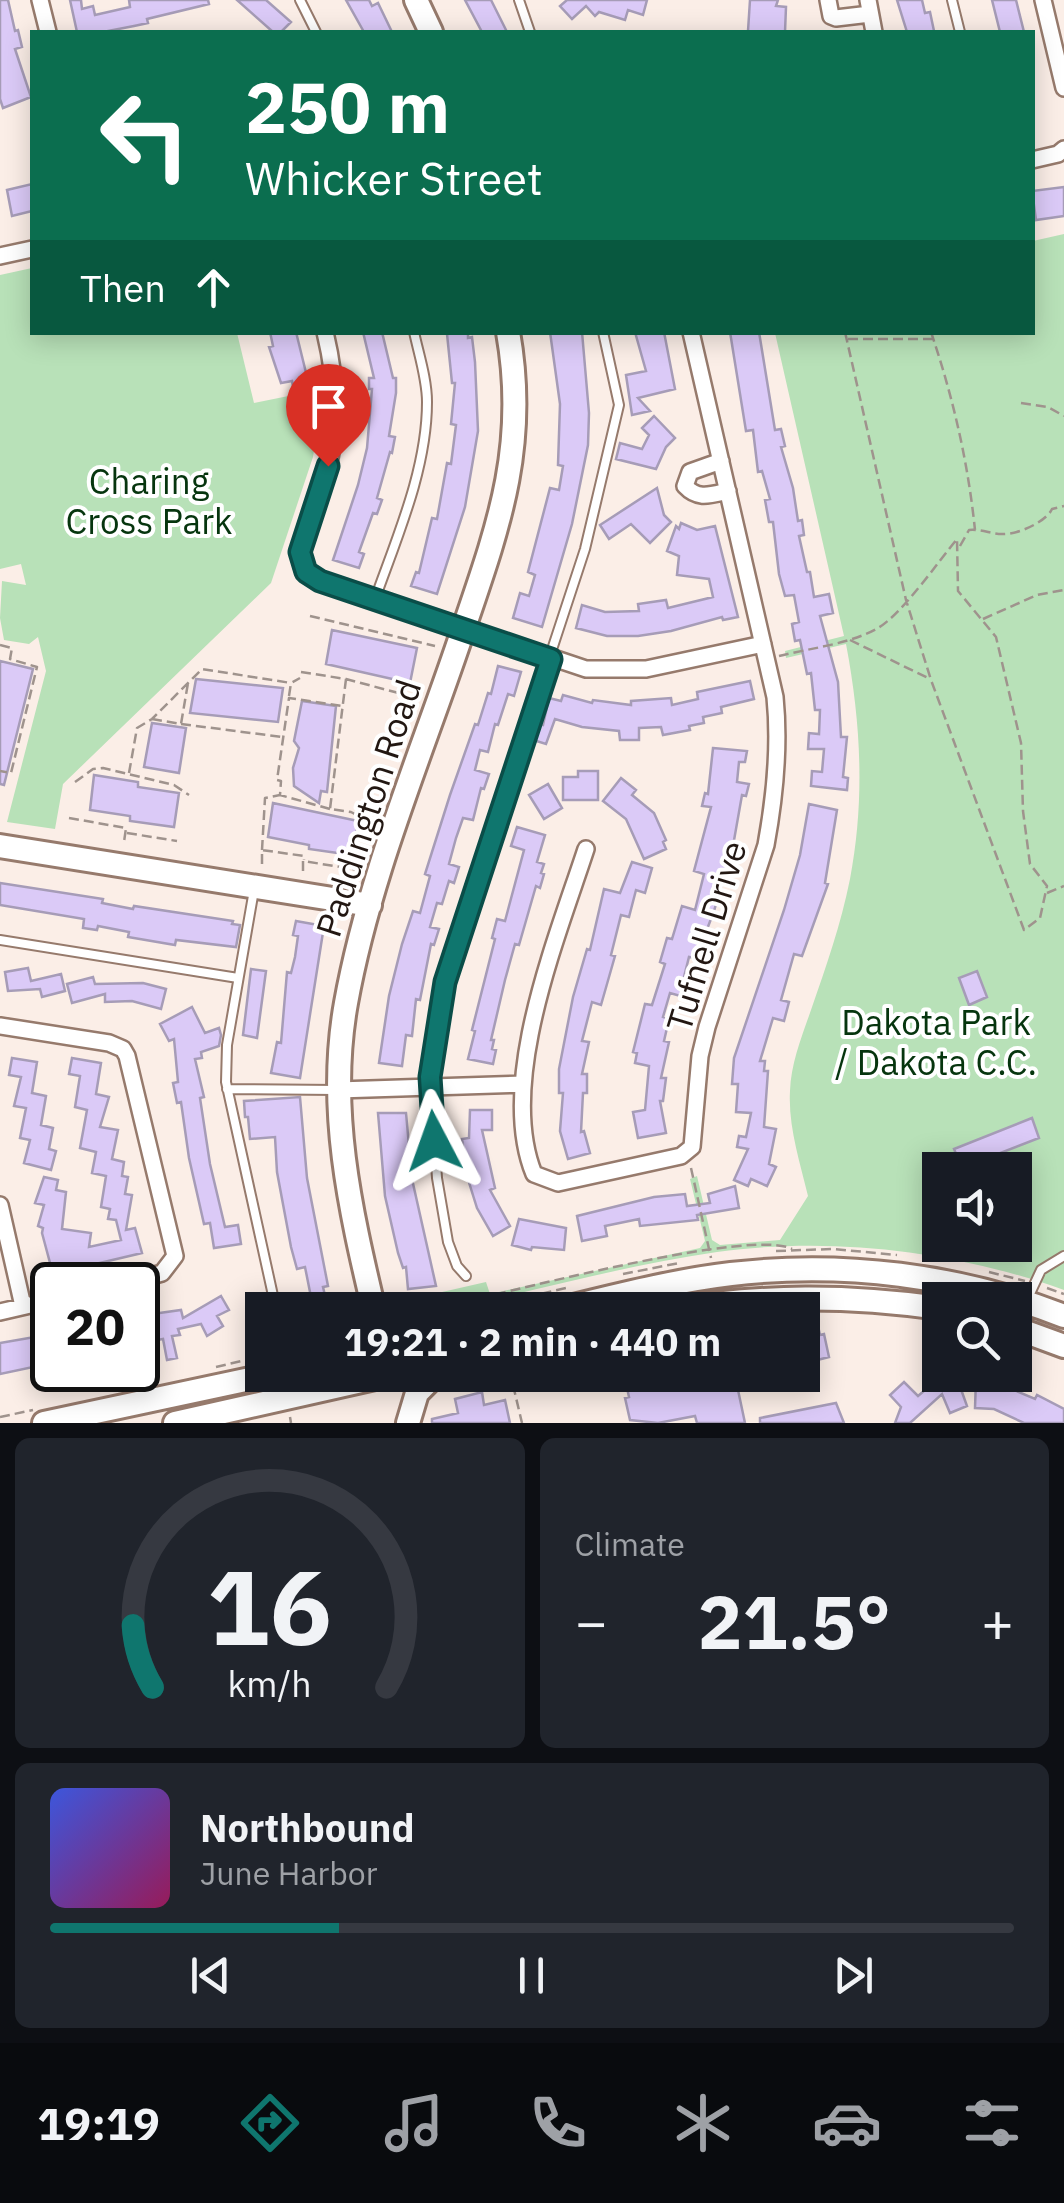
<!DOCTYPE html>
<meta charset="utf-8">
<style>
:root{--surface:#171b24;--page:#20242c;--text:#f1f3f6;--muted:#9ea1a6;--line:#363941;--accent:#0f766e}
body{margin:0;font-family:"IBM Plex Sans",sans-serif;background:var(--page);color:var(--text);height:100vh;display:flex;flex-direction:column;font-size:38px;white-space:nowrap}
*{box-sizing:border-box;margin:0}
p{font-size:32px;color:var(--muted)}
.icon{flex:none;width:55px;height:55px;fill:none;stroke:currentColor;stroke-width:2;stroke-linecap:round;stroke-linejoin:round}
.map{position:relative;height:1423px;overflow:hidden}
.drawer{display:flex;flex-direction:column;gap:15px;padding:15px;background:#0d0f14;flex:1}
.drawer>*{flex:none}
.top-card{position:absolute;left:30px;top:30px;width:1005px;height:305px;border-radius:0px;box-shadow:0 5px 25px #0003;background:#0b6e4f;color:#fff;overflow:hidden}
.controls{position:absolute;left:922px;top:1152px;display:grid;gap:20px}
.controls a{display:grid;place-items:center;width:110px;height:110px;border-radius:0px;background:var(--surface);box-shadow:0 5px 25px #0003;font-size:50px}
.speed{position:absolute;left:30px;top:1262px;display:flex;gap:20px;font-size:50px;font-weight:700;text-align:center}
.speed>*{display:grid;place-content:center;width:130px;height:130px;border-radius:50%;background:var(--surface);box-shadow:0 5px 25px #0003;line-height:1}
.speed .limit{border:5px solid #111;border-radius:15px;background:#fff;color:#111}
.pin{position:absolute;display:grid;place-items:center;width:85px;height:85px;color:#fff;margin:-102px -42px;border-radius:50% 50% 50% 0;rotate:-45deg;box-shadow:0 0 10px #0007}
.pin .icon{rotate:45deg}
.me{position:absolute;width:110px;margin:-55px;rotate:356deg;stroke-linejoin:round;filter:drop-shadow(0 0 8px #0008)}
.turn{display:flex;align-items:center;gap:35px;height:210px;padding:0 50px;font-size:45px}
.turn .icon{width:130px;height:130px;stroke-width:2.5}
.turn b{display:block;font-size:70px;line-height:85px}
.then{display:flex;align-items:center;height:95px;padding:0 50px;background:#0003;gap:20px;font-size:38px}
.big{font-size:75px;font-weight:700;line-height:1.1}
.drawer .card{flex:1;display:flex;flex-direction:column;justify-content:center;gap:15px;min-width:0;padding:0 35px;border-radius:15px;background:var(--page)}
.drawer .dial{align-items:center;gap:0}
.dial svg{height:260px;overflow:visible;fill:none;stroke:var(--line);stroke-width:7;stroke-linecap:round;text-anchor:middle}
.dial text{fill:var(--text);stroke:none}
.song{display:flex;align-items:center;gap:30px}
.cover{width:120px;height:120px;border-radius:15px;background:linear-gradient(135deg,hsl(230 70% 55%),hsl(330 70% 35%))}
.played{height:10px;border-radius:5px;background:linear-gradient(90deg,var(--accent) 30%,var(--line) 30%)}
.keys{display:flex;justify-content:space-around;direction:ltr}
.heat{display:flex;justify-content:space-between;align-items:center;font-size:55px;direction:ltr}
.drawer .tiles{flex:1;display:grid;gap:15px;grid-template-columns:1fr 1fr}
.card:last-child{grid-column:span 2}
.trip{position:absolute;left:245px;top:1292px;width:575px;height:100px;border-radius:0px;background:var(--surface);box-shadow:0 5px 25px #0003;font-weight:700;line-height:100px;text-align:center}
.menu{display:flex;height:160px;justify-content:space-around;align-items:center;background:#090b0e;color:var(--muted)}
.menu .icon{width:70px;height:70px}
.menu .current{color:var(--accent)}
.menu b{font-size:45px;color:var(--text)}
.map>svg:first-child{display:block}
.green{fill:#b8e1b8;fill-rule:evenodd}
.building{fill:#dbcaf7;stroke:#a69cb7;stroke-width:2.5}
.lines{fill:none;stroke-linecap:round;stroke-linejoin:round}
.lane-casing{stroke:#967a6c;stroke-width:12}
.street-casing{stroke:#967a6c;stroke-width:20}
.secondary-casing{stroke:#967a6c;stroke-width:28}
.path{stroke:#9f938d;stroke-width:2.5;stroke-dasharray:10 5;stroke-linecap:butt}
.lane{stroke:#fff;stroke-width:8}
.street{stroke:#fff;stroke-width:15}
.secondary{stroke:#fff;stroke-width:22}
.route-casing{stroke:#0a4d48;stroke-width:25}
.route{stroke:#0f766e;stroke-width:18}
.labels{text-anchor:middle;dominant-baseline:central;stroke-width:8;stroke-linejoin:round;paint-order:stroke}
.park-label{font-size:35px;fill:#06350e;stroke:#fff}
.street-label{font-size:35px;fill:#221712;stroke:#fff}
</style>
<div class="map">
<svg width="1064" height="1423" viewBox="0 0 1064 1423">
<rect width="100%" height="100%" fill="#fbeee7"/>
<path class="green" d="M1064,234V1290C955,1251 833,1236 717,1252C627,1265 537,1290 448,1310H427L407,1300L486,1282L490,1294L700,1248L705,1241L690,1179L697,1176L712,1240L720,1245L780,1240L808,1196C800,1162 788,1126 790,1091C791,1063 802,1036 811,1010C826,967 841,924 850,879C865,800 861,723 846,644L786,658L785,651L844,636L775,333L1032,332L1033,241ZM940,1170H1015V1245H940Z
M32,268V332L237,333L254,403L318,390V424L313,457L271,583L63,784L55,829L7,822L46,671L38,637L29,644L4,640L0,618L2,581L26,585L21,564L0,569V275Z"/>
<path class="building" d="M0,0H8L15,31L18,30L22,47L15,49L31,97L3,108L0,99Z
M70,0H81L82,9L93,6L95,15L130,7L129,0H208L209,4L147,19L148,23L134,26L103,32H77Z
M237,0H266L291,22L281,32H273Z
M346,0H369L372,6L378,3L392,32H364Z
M465,0H491L507,32H482Z
M567,0H647L643,15L628,10L625,20L599,12L595,16L586,6L572,19L560,6Z
M750,0H778L776,6L786,7L785,32L748,31Z
M897,0H922L925,13L930,12L934,31L907,32Z
M992,0H1016L1024,32H1000Z
M32,184V211L12,216L7,190Z
M1064,187V216L1036,220L1032,191Z
M270,332H296L310,389L294,392L292,381L281,383L269,347L273,346Z
M363,332H382L393,378H396V393L389,436L395,437L392,453L390,452L377,498L382,500L377,514L373,513L359,552L364,554L359,568L333,560L358,485L367,448L372,389H369V378H374Z
M468,332V338L472,337L475,362L478,431L465,507L437,594L411,586L416,572L419,573L432,518L437,519L447,463L451,464L456,425L451,424L455,383H452L447,334Z
M550,332H582L589,413L588,445L572,524L542,627L513,618L520,593L529,596L535,575L528,572L550,488L559,490L563,466L558,465L560,404Z
M635,332H664L675,389L638,398L650,411L632,415L626,375L646,371Z
M730,332H759L775,430L781,429L785,446L781,447L793,488L798,521L802,520L804,535L799,536L807,572H810L814,597L829,594L833,613L820,616L838,682L841,737H847L843,777L848,778L847,790L811,786L812,771L822,772L824,749H808L809,733L819,734L820,710H815L811,673L807,674L800,640L795,641L792,624L799,622L794,595L785,596L779,574L773,522H769L765,500L770,499L762,471L758,472L753,430L746,431Z
M654,416L675,438L666,447L656,469L616,459L620,443L642,449L649,435L642,428Z
M657,488L664,515L671,522L650,543L631,524L609,539L600,525Z
M681,523L697,530L715,526L738,617L723,620L722,617L671,631L638,636H607L576,628L582,605L605,612L639,611L638,604L666,600L668,608L713,597L709,579L677,575L679,556L667,551L676,526L679,529Z
M332,630L417,648L410,683L326,664Z
M0,661L33,669L4,785L0,784Z
M498,666L521,672L514,696L508,694L498,725L495,724L488,752L480,750L475,770L489,774L484,789L481,788L473,820L463,818L456,838L449,864L459,867L454,883L449,881L442,904L437,903L430,927L439,929L434,945L431,944L420,1000L416,999L412,1036L406,1035L402,1066L379,1063L389,996L402,944L413,911L420,913L430,876L425,874L450,795L475,724L478,725L488,693L491,694Z
M196,679L283,688L278,722L190,713Z
M750,681L754,699L721,707L722,713L703,717L704,723L689,726L690,730L663,735L661,727L639,728V740H620L619,731L582,727L555,719L546,744L533,740L539,724L543,725L549,698L561,701L563,695L592,703L593,700L631,705V701L671,698L672,705L698,699L697,692Z
M302,701L336,706L327,792L321,791L319,803L294,786L293,768L299,748L294,741Z
M152,723L186,728L179,773L144,767Z
M713,748L747,751L745,762H739L737,782L749,784L746,796L742,795L733,846L714,911L696,958L689,957L684,977L689,979L684,997L670,993L663,1017L669,1019L664,1041L669,1042L661,1078H666L663,1101H660L666,1133L638,1138L633,1112L645,1110L649,1066L635,1063L637,1053L633,1052L645,1004L652,1005L665,964L660,962L667,938L672,939L682,906L695,910L704,874L694,871L711,807L702,806L705,793L708,794Z
M578,771H598V800H563V777H578Z
M94,775L138,782V787L179,793L174,827L130,821V816L90,810Z
M621,778L636,790L632,795L654,813L666,840L663,842L666,849L644,859L626,819L603,801Z
M548,784L562,808L544,819L529,795Z
M273,803L358,821L352,855L309,849V845L268,837Z
M809,804L837,810L825,883L828,884L802,956L794,954L781,1000L789,1002L784,1021L773,1018L760,1061H765L764,1071H768L764,1127L776,1129L769,1164L776,1167L767,1186L751,1179L748,1186L734,1180L748,1149L737,1147L739,1136L746,1137L751,1113L736,1112L738,1084H732L734,1058L784,910L800,855Z
M517,827L545,835L537,862L544,864L541,873L544,874L540,888L536,886L519,945L515,944L505,980L491,1040H494L492,1049L496,1050L493,1064L468,1059L475,1031L472,1030L495,939L492,938L497,919L505,921L524,850L511,846Z
M632,862L652,868L645,893L636,890L629,917L621,915L611,955L615,956L601,1005L592,1002L582,1041L589,1042L582,1074H587V1093H583L581,1132L584,1131L590,1153L568,1159L560,1131L563,1093H559V1069L573,997L587,949L590,950L604,889L620,893Z
M0,883L103,899L102,903L133,909L134,906L233,921L232,924L240,925L236,947L176,940L175,945L128,937L129,932L98,926L97,930L83,928L84,919L0,905Z
M296,921L324,926L300,1078L271,1073L277,1042L281,1043L287,972L291,973L295,957L298,936L293,935Z
M28,968L31,981L61,974L65,991L42,997L40,989L8,991L5,972Z
M251,969L266,971L257,1038L243,1035Z
M977,971L987,997L969,1005L959,978Z
M93,977L95,984L143,983L166,989L161,1009L132,1001L105,1002V994L72,1003L67,984Z
M192,1007L205,1033L219,1028L221,1035L219,1046L201,1052L202,1058L195,1059L204,1097L200,1098L210,1164L225,1227L238,1225L241,1244L214,1248L210,1223L204,1224L189,1158L181,1102L177,1103L173,1083L178,1082L174,1039L169,1041L160,1024Z
M12,1058L37,1062L32,1093L46,1096L41,1125L53,1128L49,1149L56,1151L51,1170L24,1163L30,1140L20,1138L26,1108L14,1106L21,1077L9,1075Z
M72,1058L101,1063L96,1094L109,1097L100,1127L118,1130L112,1159L124,1162L122,1176L128,1177L125,1194L132,1195L126,1230L135,1228L142,1253L53,1274L42,1233L43,1228L38,1226L44,1205L35,1203L44,1177L58,1180L56,1190L66,1192L62,1229L91,1233L89,1247L121,1240L116,1220L108,1219L110,1209L101,1207L106,1176L92,1173L96,1152L80,1148L87,1110L75,1107L80,1076L69,1074Z
M300,1097L307,1178L328,1286L323,1287L327,1304L313,1307L305,1267L297,1269L291,1247L277,1172L275,1137L250,1139L248,1117H245L244,1101Z
M470,1110H492V1130H482L495,1188L490,1190L510,1226L493,1236L477,1208L467,1176L462,1139L469,1138Z
M378,1113H406L412,1179L436,1286L408,1289L406,1267L403,1268L398,1253L385,1196Z
M1032,1118L1039,1138L962,1168L954,1149Z
M735,1186L739,1208L697,1215L698,1220L640,1226L639,1219L605,1226L607,1236L582,1241L577,1216L654,1197L685,1194L687,1206L710,1203L708,1194Z
M519,1219L566,1228L564,1250L532,1247L531,1250L512,1245Z
M221,1296L229,1310L217,1316L223,1326L207,1336L201,1324L178,1329L180,1335L172,1336L177,1358L167,1360L163,1339L140,1343L138,1316L181,1310L183,1318Z
M818,1326L820,1335L824,1334L829,1357L802,1364V1329Z
M52,1334V1363L0,1374V1343Z
M684,1375H781V1379L738,1390L745,1423H697L695,1416L658,1423L630,1420L625,1398L629,1397L627,1388L641,1385V1382Z
M997,1375H1008L1005,1386L1035,1399L1037,1395L1064,1409V1423H1024L994,1409L975,1408L976,1379L995,1381Z
M957,1378L967,1406L950,1413L942,1394L910,1423H895L901,1407L890,1395L904,1382L918,1396L925,1390Z
M482,1392L484,1405L505,1400L510,1423H432V1419L458,1413L455,1399Z
M836,1403L844,1423H760V1418Z"/>
<g class="lines">
<defs>
<path id="lane" d="M300,0L316,32
M519,0L530,32
M952,0L960,32
M375,599C397,537 427,469 427,402C427,379 419,355 414,332
M254,890L227,1045L226,1082L274,1300L282,1310
M0,940L238,978
M227,1089L337,1090
M466,1276L457,1266L448,1242L437,1178L430,1077L433,1042L456,942L585,549L619,405L603,332
M1027,1300L1041,1270L1064,1256"/>
<path id="street" d="M40,0L48,32
M828,0L831,16L836,18L870,14
M868,0L874,32
M1043,0L1064,88
M1032,160L1058,154L1064,149
M0,256L32,249
M325,332C336,378 340,424 327,470C319,498 308,524 300,551L302,566L312,577L586,669H646L763,644
M721,461L690,472L685,486C698,500 710,495 728,491
M586,849C557,938 497,1083 534,1174L558,1183L681,1156L692,1147L700,1056L707,1027L766,845C775,796 780,747 775,697L691,332
M0,1026L109,1043L123,1049L127,1056L175,1256L162,1273L118,1285
M338,1090L523,1084
M0,1205L23,1306
M0,1312L52,1300"/>
<path id="secondary" d="M416,0L431,32
M0,846L370,905
M374,1310C350,1209 327,1108 346,1003C368,880 419,760 459,642C496,533 529,450 508,332
M557,1310C615,1296 672,1281 731,1274C842,1261 959,1275 1064,1316
M671,1310C765,1295 846,1295 940,1308
M1015,1328L1064,1346
M44,1423L269,1375
M175,1423L388,1375
M408,1423L417,1393L435,1375"/>
</defs>
<use href="#lane" class="lane-casing"/>
<use href="#street" class="street-casing"/>
<use href="#secondary" class="secondary-casing"/>
<path class="path" d="M931,332C953,397 968,462 975,530
M848,339H933
M1021,403L1048,407L1064,416
M960,546L969,530C982,529 991,534 1002,534C1017,535 1046,522 1052,509L1064,506
M310,616L435,646
M983,619L1037,595L1064,590
M850,640L928,678
M0,645L12,648L10,659L37,667L11,773L0,771
M779,656C811,648 850,644 878,628C902,614 938,562 957,539L958,591L996,637L1021,743L1023,811L1030,864L1047,886L1040,918L1024,930L931,680L906,600L845,332
M301,672L346,679L417,698
M346,679L330,809L351,812L374,824
M289,696L291,683L300,678
M152,719L181,724L188,683
M181,724L282,737
M129,773L137,728L152,719L202,669L291,683
M75,782L93,769L103,768L174,785L189,795
M330,809L280,795L281,781L277,780L289,698L342,706
M69,818L126,828L124,842
M127,833L177,841
M262,850L265,798L280,795
M262,864V850L304,856V860
M303,871V861L359,870
M1047,893L1064,886
M691,1168L711,1258
M776,1251L833,1249L897,1255
M989,1272L1025,1281
M623,1274L679,1263
M1047,1288L1064,1294
M467,1301C522,1289 752,1228 792,1249
M412,1310L436,1297L489,1306L566,1288
M216,1367L262,1356
M513,1385L522,1423
M0,1417L33,1410
M290,1417L291,1423"/>
<use href="#lane" class="lane"/>
<use href="#street" class="street"/>
<use href="#secondary" class="secondary"/>
</g>
<g class="lines">
<defs>
<path id="route" d="M328,466L300,552L306,572L320,581L551,659L445,982L430,1077L434,1141"/>
</defs>
<use href="#route" class="route-casing"/>
<use href="#route" class="route"/>
</g>
<g class="labels">
<g class="park-label">
<text x="149" y="481">Charing<tspan x="149" dy="40">Cross Park</tspan></text>
<text x="936" y="1022">Dakota Park<tspan x="936" dy="40">/ Dakota C.C.</tspan></text>
</g>
<g class="street-label">
<text transform="translate(368 808) rotate(-72)">Paddington Road</text>
<text transform="translate(706 936) rotate(-73)">Tufnell Drive</text>
</g>
</g>
</svg>
<div class="controls">
<a><svg class="icon" aria-label="sound" viewBox="0 0 24 24"><path d="M4 9h4l5-4v14l-5-4H4zM17 9q2 3 0 6"/></svg></a>
<a><svg class="icon" aria-label="search" viewBox="0 0 24 24"><circle cx="10" cy="10" r="6"/><path d="M15 15l6 6"/></svg></a>
</div>
<div class="speed"><div class="limit">20</div></div>
<div class="pin" style="left:328px;top:466px;background:#d93025"><svg class="icon" aria-label="arrive" viewBox="0 0 24 24"><path d="M6 21V4h12l-3 4 3 4H6"/></svg></div>
<svg class="me" style="left:434px;top:1141px" viewBox="-20 -20 40 40"><path d="M0-17L14 15 0 8-14 15z" fill="#0f766e" stroke="#fff" stroke-width="4"/></svg>
<div class="trip">19:21 · 2 min · 440 m</div>
<div class="top-card">
<div class="turn"><svg class="icon" aria-label="left" viewBox="0 0 24 24"><path d="M17 20v-9H6M10 6l-5 5 5 5"/></svg><div><b>250 m</b>Whicker Street</div></div>
<div class="then">Then<svg class="icon" aria-label="ahead" viewBox="0 0 24 24"><path d="M12 20V5M6 11l6-6 6 6"/></svg></div>
</div>
</div>
<section class="drawer">
<div class="tiles">
<div class="card dial"><svg viewBox="0 0 100 80">
<path d="M14 69A42 42 0 1 1 86 69"/>
<path d="M14 69A42 42 0 0 1 8 50" stroke="#0f766e"/>
<text x="50" y="56" font-size="32" font-weight="700">16</text>
<text x="50" y="72" font-size="11">km/h</text>
</svg></div>
<div class="card"><p>Climate</p>
<div class="heat"><a>−</a><b class="big">21.5°</b><a>+</a></div>
</div>
<div class="card">
<div class="song"><i class="cover"></i><div><b>Northbound</b><p>June Harbor</p></div></div>
<div class="played"></div>
<div class="keys"><svg class="icon" aria-label="previous" viewBox="0 0 24 24"><path d="M18 5L8 12l10 7zM5 5v14"/></svg><svg class="icon" aria-label="pause" viewBox="0 0 24 24"><path d="M8 5v14M16 5v14"/></svg><svg class="icon" aria-label="next" viewBox="0 0 24 24"><path d="M6 5l10 7-10 7zM19 5v14"/></svg></div>
</div>
</div>
</section>
<nav class="menu">
<b>19:19</b>
<svg class="icon current" aria-label="directions" viewBox="0 0 24 24"><path d="M12 3l9 9-9 9-9-9zM9 14v-3h6M13 9l2 2-2 2"/></svg>
<svg class="icon" aria-label="music" viewBox="0 0 24 24"><path d="M9 18V5l10-2v13"/><circle cx="6" cy="18" r="3"/><circle cx="16" cy="16" r="3"/></svg>
<svg class="icon" aria-label="phone" viewBox="0 0 24 24"><path d="M5 4h4l2 5-3 2q2 4 5 5l2-3 5 2v4C11 20 4 13 5 4z"/></svg>
<svg class="icon" aria-label="climate" viewBox="0 0 24 24"><path d="M12 3v18M4 7l16 10M4 17L20 7"/></svg>
<svg class="icon" aria-label="car" viewBox="0 0 24 24"><path d="M5 17H2v-5l4-1 3-4h7l3 4 3 1v5h-3M9 17h6M6 11h13"/><circle cx="7" cy="17" r="2"/><circle cx="17" cy="17" r="2"/></svg>
<svg class="icon" aria-label="filters" viewBox="0 0 24 24"><path d="M4 7h16M4 17h16"/><circle cx="9" cy="7" r="2"/><circle cx="15" cy="17" r="2"/></svg>
</nav>
